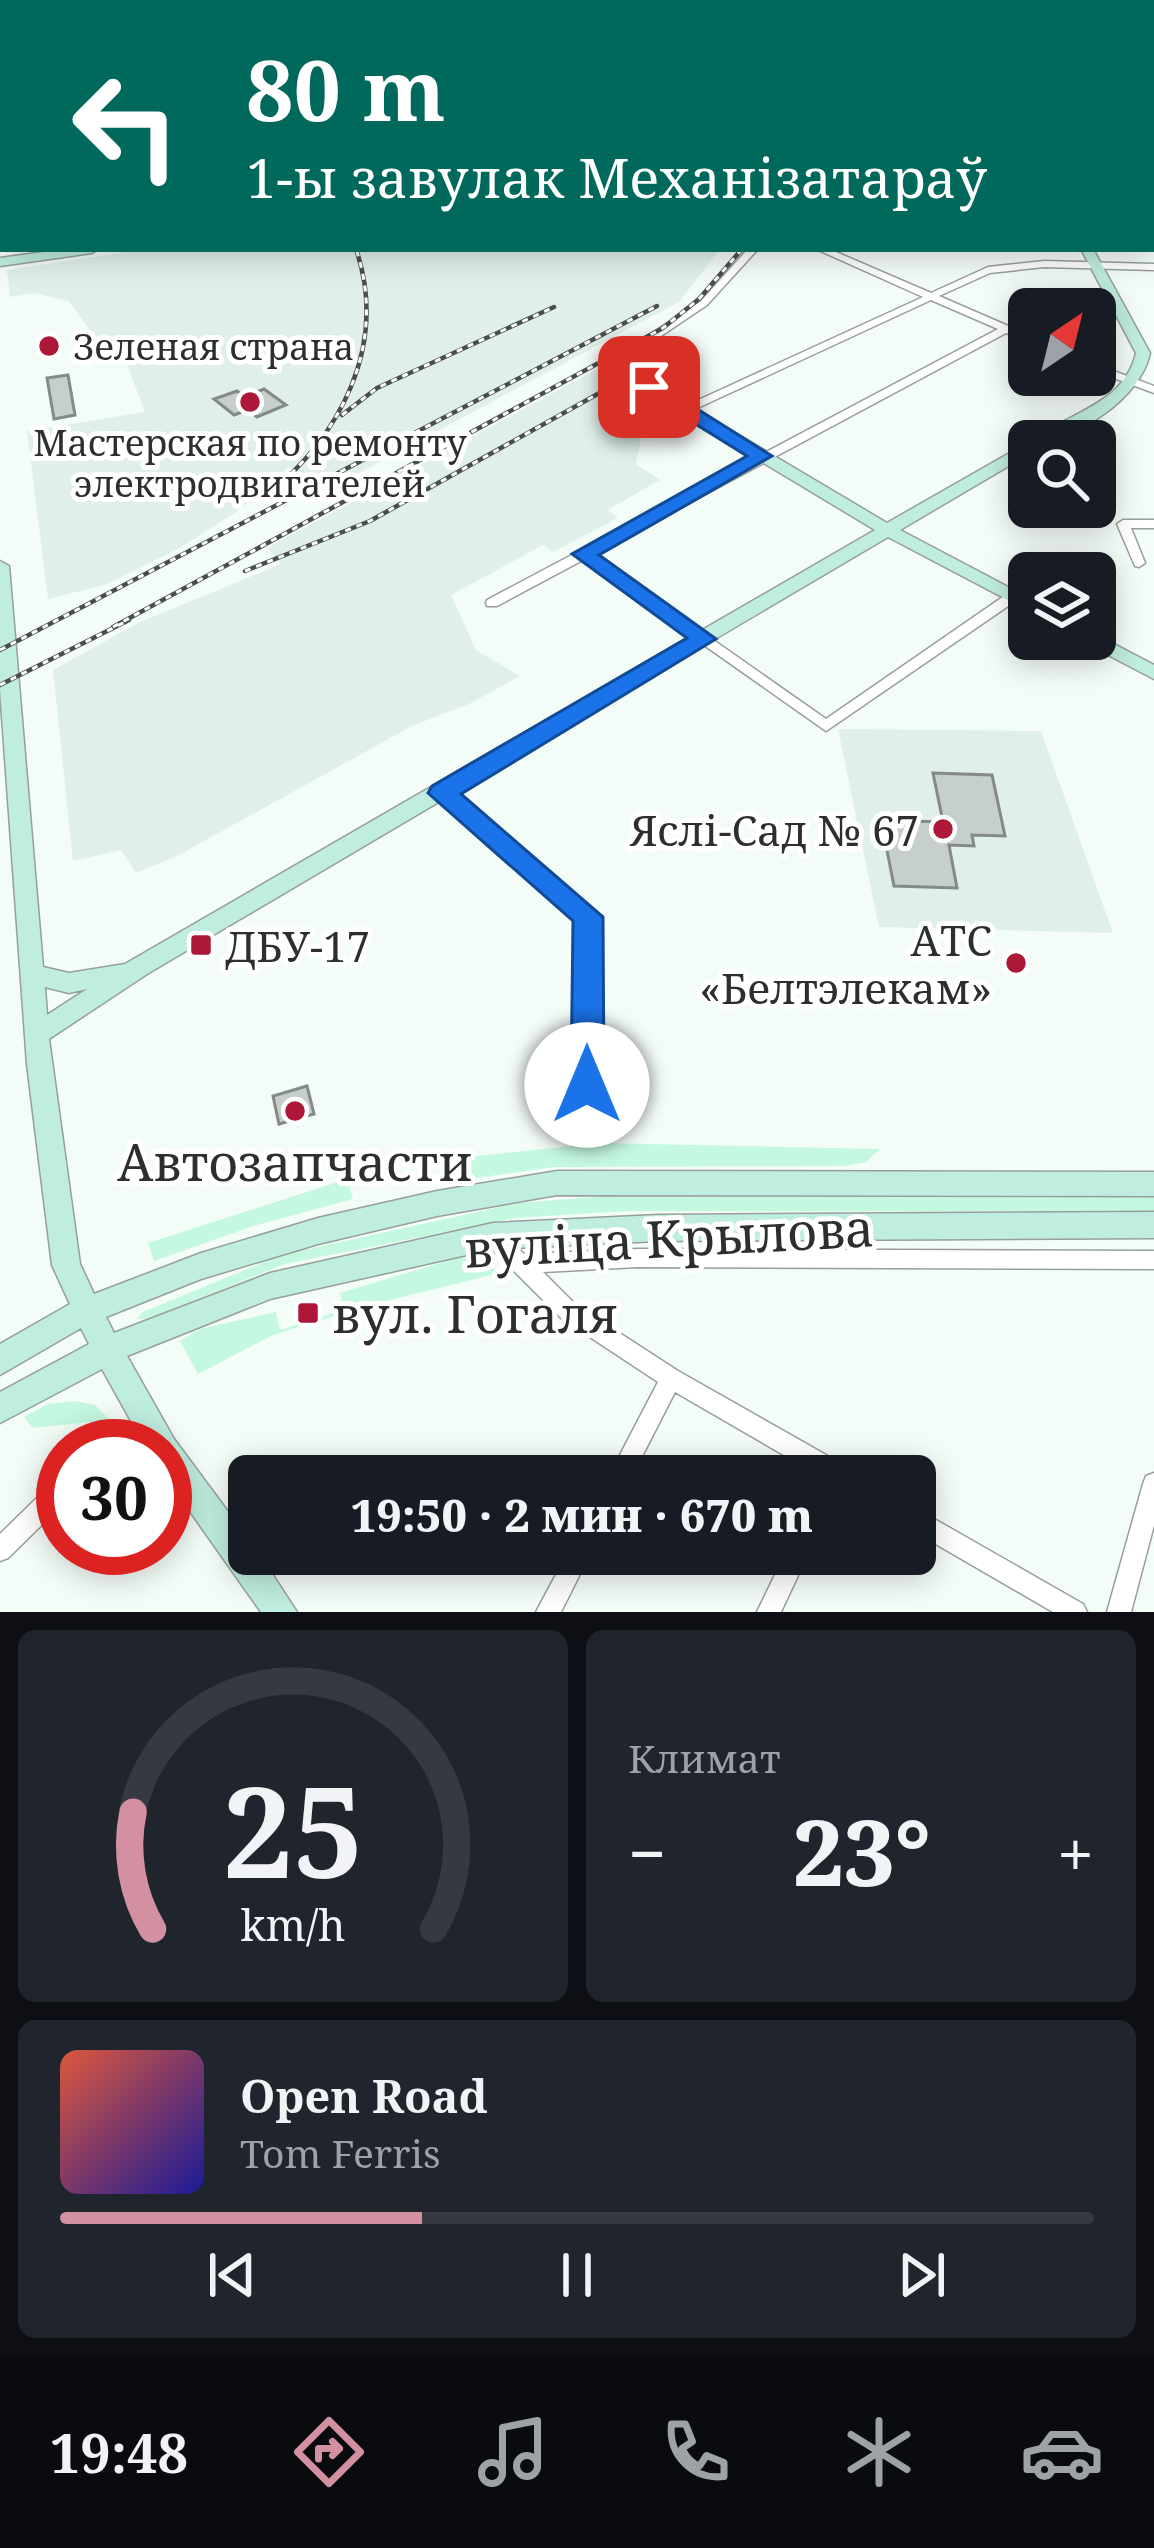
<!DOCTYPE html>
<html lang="ru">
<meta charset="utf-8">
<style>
:root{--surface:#171b24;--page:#20242c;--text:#f1f3f6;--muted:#9ea1a6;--line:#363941;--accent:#d290a1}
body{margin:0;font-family:"Noto Serif",serif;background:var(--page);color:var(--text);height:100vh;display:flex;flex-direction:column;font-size:45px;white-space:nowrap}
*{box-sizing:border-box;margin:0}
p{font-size:39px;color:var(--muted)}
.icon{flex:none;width:66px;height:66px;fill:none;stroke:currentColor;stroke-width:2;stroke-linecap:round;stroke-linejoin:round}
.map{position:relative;height:1612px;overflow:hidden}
.drawer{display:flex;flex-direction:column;gap:18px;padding:18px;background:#0d0f14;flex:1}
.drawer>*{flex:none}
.banner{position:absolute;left:0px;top:0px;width:1155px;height:252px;box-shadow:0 6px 30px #0003;background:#00695c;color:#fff;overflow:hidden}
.needle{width:78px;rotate:35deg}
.controls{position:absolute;left:1008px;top:288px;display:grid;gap:24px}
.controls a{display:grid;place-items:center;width:108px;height:108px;border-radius:18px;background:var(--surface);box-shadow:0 6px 30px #0003;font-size:60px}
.speed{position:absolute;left:36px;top:1419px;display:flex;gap:24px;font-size:60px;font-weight:700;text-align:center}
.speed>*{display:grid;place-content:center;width:156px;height:156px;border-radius:50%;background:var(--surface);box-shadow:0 6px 30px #0003;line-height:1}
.speed .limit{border:18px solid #d22;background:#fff;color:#111}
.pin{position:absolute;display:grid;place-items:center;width:102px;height:102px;color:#fff;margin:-51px;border-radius:24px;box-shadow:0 6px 18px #0006}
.me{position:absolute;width:132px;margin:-66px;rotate:0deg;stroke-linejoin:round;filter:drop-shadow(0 0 9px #0008)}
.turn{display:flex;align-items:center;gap:42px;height:252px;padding:0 48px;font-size:54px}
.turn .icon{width:156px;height:156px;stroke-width:2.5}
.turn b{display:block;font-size:84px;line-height:102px}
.big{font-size:90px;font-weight:800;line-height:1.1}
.drawer .tile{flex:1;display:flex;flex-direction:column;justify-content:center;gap:18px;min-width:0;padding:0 42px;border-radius:18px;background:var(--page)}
.drawer .dial{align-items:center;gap:0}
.dial svg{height:312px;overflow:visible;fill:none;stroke:var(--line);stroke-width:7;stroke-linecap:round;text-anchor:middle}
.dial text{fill:var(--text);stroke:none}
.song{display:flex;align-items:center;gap:36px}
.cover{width:144px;height:144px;border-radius:18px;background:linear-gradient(135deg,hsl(10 70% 55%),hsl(240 70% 35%))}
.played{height:12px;border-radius:6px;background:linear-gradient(90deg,var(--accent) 35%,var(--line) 35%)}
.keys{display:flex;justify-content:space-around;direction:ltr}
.heat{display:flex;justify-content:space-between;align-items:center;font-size:66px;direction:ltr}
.drawer .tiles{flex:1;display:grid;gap:18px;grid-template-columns:1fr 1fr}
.tile:last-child{grid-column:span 2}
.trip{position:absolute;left:228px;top:1455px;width:708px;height:120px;border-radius:18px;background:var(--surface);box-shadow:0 6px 30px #0003;font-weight:800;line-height:120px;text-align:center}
.tabs{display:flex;height:192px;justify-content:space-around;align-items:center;background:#090b0e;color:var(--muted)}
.tabs .icon{width:84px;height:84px}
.tabs .current{color:var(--accent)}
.tabs b{font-size:54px;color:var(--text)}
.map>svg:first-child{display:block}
.built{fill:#e0f0e9}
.green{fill:#c4f8e1}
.building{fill:#c7cfcb;stroke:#838a87;stroke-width:3}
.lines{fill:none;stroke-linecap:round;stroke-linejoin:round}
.street-casing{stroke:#989f9b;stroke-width:3}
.secondary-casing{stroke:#989f9b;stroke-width:3}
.street{fill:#fff;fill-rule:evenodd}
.secondary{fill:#bfeddf;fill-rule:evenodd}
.rail-casing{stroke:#494d4c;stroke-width:4.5}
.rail{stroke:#fff;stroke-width:3;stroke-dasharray:6;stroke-linecap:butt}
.route{fill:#1a73e8;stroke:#114b97;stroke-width:3}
.poi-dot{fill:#ad1839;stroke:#fff;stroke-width:4.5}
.labels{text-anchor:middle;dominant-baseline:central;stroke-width:10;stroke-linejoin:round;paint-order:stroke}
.far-poi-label{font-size:36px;fill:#2c2f2e;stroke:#fff;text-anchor:start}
.poi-label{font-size:42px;fill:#2c2f2e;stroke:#fff;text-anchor:end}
.near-poi-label{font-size:51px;fill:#2c2f2e;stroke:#fff}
.near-street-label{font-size:51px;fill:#2c2f2e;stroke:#fff}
</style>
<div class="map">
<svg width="1154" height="1612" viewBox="0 0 1154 1612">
<rect width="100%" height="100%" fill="#f4fcf8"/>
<path class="built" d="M147,249H720L679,302L327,490L289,467L236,512L178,549L108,584L48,599L27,431L145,412L123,354L103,349L69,301L34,293L10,297L7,270Z
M601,367L671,403L636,424L642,434L636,464L660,480L608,510L618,518L553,552L543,545L451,595L476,650L520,676L471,703L412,726L179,855L136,873L121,850L73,861L53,670L138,623L281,564L267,548Z
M838,729L1041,731L1113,933L879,927Z"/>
<path class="green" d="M601,1143L880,1149L866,1162L843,1166L555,1167L440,1183L439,1160Z
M347,1179L353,1199L253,1226L154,1261L148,1243Z
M619,1195L1154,1196V1212L626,1211L516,1218L285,1264L147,1319H137L143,1312L281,1255L518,1203Z
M460,1257L481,1260L500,1273L374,1304L273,1335L198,1374L180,1341L200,1329L276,1312L280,1330L343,1310L340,1293Z
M75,1401L95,1405L110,1420L32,1428L24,1417L48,1404Z"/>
<path class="building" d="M68,375L75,415L54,419L47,378Z
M264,389L286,405L257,417L248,410L234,415L214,399L237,391L245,397Z
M933,773L992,775L1005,836L972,835L974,846L949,845L957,888L894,886L881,820L943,822Z
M307,1086L314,1114L279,1124L273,1096Z"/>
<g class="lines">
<defs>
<path id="street" d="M426,0H432L431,3H425Z
M1152,224H1154V230H1152Z
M748,249H758L707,305L615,367H607V363L701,301Z
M816,249H829L931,293L988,267L1044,261L1154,264V270L1044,267L990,273L939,296L1029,335V342L1006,333L592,555L826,719L1007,594H1017L1018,597L1017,600L826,731L583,560L497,606H487L486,603L487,600L998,329L931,300L691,411H683V407L923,297Z
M1095,364L1154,386V393L1095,371Z
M1154,520V528H1131L1145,563L1139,567L1135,566L1117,524L1123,520Z
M442,788L447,789L596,917V1085L593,1090L587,1093L581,1090L578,1085L580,919L437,797L435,793L437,789Z
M494,1229L501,1232L524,1254L638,1249L1154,1251V1269L638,1267L543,1272L575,1304L678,1371L849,1468L852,1476H820L675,1392L632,1476H609L658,1382L561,1318L487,1244L484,1238L487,1232Z
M1154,1473V1525L1131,1612H1107L1143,1484L1146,1476Z
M56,1484L63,1487V1504L8,1558L0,1561V1534L48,1487Z
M915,1508L1083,1604L1087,1612H1053L915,1532Z
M567,1554H590L561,1612H536Z
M785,1554H808L781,1612H757Z"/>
<path id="secondary" d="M20,0H30L19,3Z
M918,0H928V3H918Z
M0,110H3V131H0Z
M1152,175H1154V183H1152Z
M65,249H98L92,253L0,266V258Z
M1081,249H1093L1150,353C1141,398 1076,441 1032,441C1068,412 1124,405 1136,353Z
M606,362H616L887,523L1029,442V454L900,530L1029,598V611L888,537L147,974L49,1039L80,1264L94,1294L201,1253L318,1218L437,1191L557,1171L1154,1172V1196L557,1195L437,1216L318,1244L201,1279L106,1317L114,1333L270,1273L493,1223L658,1215L1154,1212V1238L658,1241L493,1249L270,1299L127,1356L174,1439L249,1540V1554H259L297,1612H261L165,1476V1446H145L102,1369L0,1423V1392L89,1344L81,1328L0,1375V1344L70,1304L52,1265L27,1064L0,689V561L9,566L43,967L69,973L125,964L875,530L606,368ZM45,987L69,993L87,989L47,1015Z
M1095,634L1154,665V679L1085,643L1083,639H1095Z"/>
</defs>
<use href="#street" class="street-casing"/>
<use href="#secondary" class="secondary-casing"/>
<use href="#street" class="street"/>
<use href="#secondary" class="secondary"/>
<defs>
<path id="rail" d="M436,3L440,0
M342,415L377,388L554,307
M264,498C340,437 389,346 356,249
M245,571L370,521L621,381
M113,627L663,328L699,299L742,249
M0,650L657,306
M0,685L129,620"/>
</defs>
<use href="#rail" class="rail-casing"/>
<use href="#rail" class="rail"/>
</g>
<path class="route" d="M642,383H656L772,456L599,555L716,639L461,794L603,917L604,1085L599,1095L587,1099L576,1095L571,1085L573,921L428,793L432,786L687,638L572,554L747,456L642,391Z"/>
<g class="poi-dot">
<circle cx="49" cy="346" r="12"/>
<circle cx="250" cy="402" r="12"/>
<circle cx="943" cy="829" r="12"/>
<rect x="189" y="933" width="24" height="24" rx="6"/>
<circle cx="1016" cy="963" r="12"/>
<circle cx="295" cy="1111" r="12"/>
<rect x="296" y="1301" width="24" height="24" rx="6"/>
</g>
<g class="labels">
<g class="far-poi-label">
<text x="73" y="346">Зеленая страна</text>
<text x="250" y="442" text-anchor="middle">Мастерская по ремонту<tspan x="250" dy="41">электродвигателей</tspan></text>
</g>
<g class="poi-label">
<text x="919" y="829">Яслі-Сад № 67</text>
<text x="992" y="939">АТС<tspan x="992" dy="48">«Белтэлекам»</tspan></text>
<text x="225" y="945" text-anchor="start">ДБУ-17</text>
</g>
<g class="near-poi-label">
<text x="295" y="1161">Автозапчасти</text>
<text x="332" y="1313" text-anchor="start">вул. Гогаля</text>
</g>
<g class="near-street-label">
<text transform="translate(669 1237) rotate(-3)">вуліца Крылова</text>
</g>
</g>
</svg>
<div class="controls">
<a><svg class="needle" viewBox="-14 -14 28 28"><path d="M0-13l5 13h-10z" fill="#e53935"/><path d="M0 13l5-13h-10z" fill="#9ea1a6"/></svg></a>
<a><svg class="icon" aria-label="search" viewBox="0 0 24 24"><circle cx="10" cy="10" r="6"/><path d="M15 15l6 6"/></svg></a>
<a><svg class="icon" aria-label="layers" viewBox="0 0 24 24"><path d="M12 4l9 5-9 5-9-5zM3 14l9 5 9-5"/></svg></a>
</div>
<div class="speed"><div class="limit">30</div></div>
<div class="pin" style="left:649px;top:387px;background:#d93025"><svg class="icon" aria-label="arrive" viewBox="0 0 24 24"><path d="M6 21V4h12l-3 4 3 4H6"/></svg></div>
<svg class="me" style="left:587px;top:1085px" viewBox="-20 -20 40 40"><circle r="19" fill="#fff"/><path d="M0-13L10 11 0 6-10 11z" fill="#1a73e8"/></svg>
<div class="trip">19:50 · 2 мин · 670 m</div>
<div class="banner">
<div class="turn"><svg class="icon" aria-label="left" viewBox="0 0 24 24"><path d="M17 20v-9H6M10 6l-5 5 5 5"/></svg><div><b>80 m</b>1-ы завулак Механізатараў</div></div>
</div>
</div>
<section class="drawer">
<div class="tiles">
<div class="tile dial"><svg viewBox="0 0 100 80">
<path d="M14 69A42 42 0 1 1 86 69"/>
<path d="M14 69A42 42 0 0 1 9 39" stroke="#d290a1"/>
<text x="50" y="56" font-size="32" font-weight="700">25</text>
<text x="50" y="72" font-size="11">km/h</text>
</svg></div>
<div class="tile"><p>Климат</p>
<div class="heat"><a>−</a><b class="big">23°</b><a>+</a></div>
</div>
<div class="tile">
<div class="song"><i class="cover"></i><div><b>Open Road</b><p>Tom Ferris</p></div></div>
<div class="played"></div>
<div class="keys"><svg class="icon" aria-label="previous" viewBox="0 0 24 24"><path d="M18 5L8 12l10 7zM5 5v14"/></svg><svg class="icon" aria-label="pause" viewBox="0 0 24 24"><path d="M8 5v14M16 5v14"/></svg><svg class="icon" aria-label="next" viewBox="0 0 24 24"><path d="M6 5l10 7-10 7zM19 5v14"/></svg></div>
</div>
</div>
</section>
<nav class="tabs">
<b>19:48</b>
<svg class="icon current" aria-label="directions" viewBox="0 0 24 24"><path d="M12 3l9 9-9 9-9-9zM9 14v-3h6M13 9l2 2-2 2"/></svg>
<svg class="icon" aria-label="music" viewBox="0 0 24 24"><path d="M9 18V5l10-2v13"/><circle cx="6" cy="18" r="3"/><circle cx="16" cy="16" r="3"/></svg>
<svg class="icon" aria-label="phone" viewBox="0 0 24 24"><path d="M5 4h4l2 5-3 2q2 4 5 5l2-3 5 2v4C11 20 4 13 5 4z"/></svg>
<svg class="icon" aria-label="climate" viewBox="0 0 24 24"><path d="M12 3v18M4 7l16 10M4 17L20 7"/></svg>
<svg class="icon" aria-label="car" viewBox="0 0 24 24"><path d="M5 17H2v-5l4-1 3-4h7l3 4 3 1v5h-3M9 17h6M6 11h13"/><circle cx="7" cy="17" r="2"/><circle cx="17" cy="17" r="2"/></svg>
</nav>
